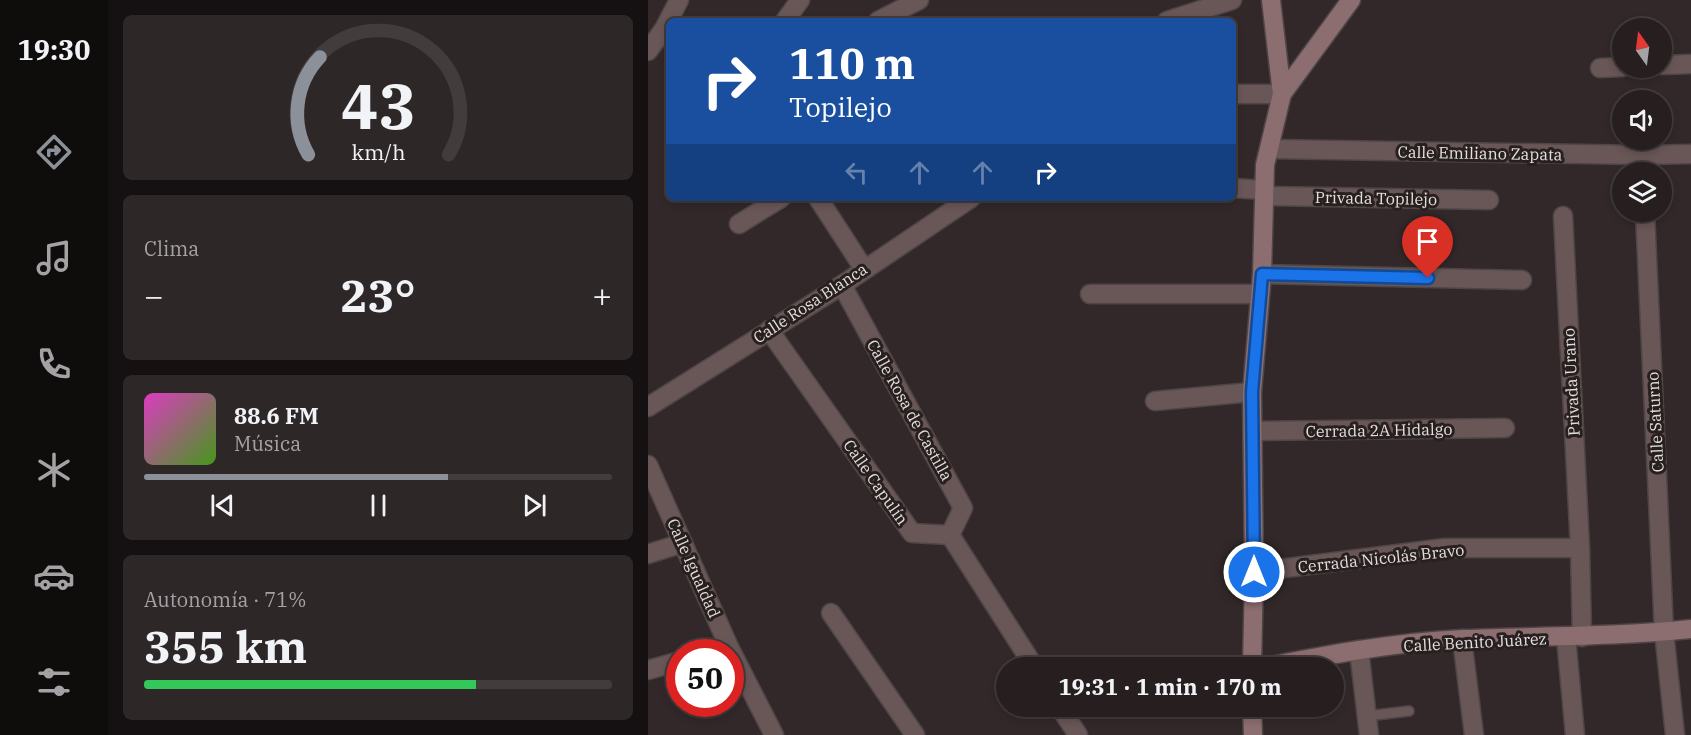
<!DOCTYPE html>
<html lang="es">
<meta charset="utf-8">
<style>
:root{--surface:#261e1f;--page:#2e2728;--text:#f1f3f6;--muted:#a4a2a4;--line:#423c3d;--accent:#8c9099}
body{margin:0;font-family:"IBM Plex Serif",serif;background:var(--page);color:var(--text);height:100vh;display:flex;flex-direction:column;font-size:22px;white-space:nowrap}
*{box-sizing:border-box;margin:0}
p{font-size:20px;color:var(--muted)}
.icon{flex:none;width:33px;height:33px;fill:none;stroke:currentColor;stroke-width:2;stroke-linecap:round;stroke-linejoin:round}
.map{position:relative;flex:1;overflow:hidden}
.drawer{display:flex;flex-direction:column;gap:15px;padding:15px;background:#151011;width:540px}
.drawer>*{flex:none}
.top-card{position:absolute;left:18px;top:18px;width:570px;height:183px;border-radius:9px;box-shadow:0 3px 9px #0003,0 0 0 2px var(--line);background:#1a4fa0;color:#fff;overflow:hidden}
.needle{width:39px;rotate:346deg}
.tools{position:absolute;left:964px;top:18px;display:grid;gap:12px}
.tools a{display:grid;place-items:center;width:60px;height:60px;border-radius:50%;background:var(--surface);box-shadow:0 3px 9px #0003,0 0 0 2px var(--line);font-size:30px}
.speed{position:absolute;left:18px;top:639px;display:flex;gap:12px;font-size:30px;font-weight:700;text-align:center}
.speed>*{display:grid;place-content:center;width:78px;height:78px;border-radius:50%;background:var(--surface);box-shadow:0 3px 9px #0003,0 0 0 2px var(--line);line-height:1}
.speed .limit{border:9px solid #d22;background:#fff;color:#111}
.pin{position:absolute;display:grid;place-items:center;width:51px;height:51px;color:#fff;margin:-62px -26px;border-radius:50% 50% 50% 0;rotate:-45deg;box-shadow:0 0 6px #0007}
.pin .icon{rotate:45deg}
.me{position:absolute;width:66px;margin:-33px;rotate:0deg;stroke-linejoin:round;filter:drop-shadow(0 0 4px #0008)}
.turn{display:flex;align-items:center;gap:21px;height:126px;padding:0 24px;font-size:27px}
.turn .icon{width:78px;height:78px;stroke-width:2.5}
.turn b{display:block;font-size:42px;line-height:51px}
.lanes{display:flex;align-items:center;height:57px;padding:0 24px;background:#0003;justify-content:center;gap:30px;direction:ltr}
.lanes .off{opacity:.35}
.big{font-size:45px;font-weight:800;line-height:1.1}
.drawer .widget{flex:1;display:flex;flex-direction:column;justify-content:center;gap:9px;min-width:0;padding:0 21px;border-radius:9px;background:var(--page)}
.drawer .dial{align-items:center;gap:0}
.dial svg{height:156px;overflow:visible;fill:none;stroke:var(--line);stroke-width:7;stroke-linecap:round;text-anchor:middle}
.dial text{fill:var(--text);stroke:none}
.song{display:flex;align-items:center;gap:18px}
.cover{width:72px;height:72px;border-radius:9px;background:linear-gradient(135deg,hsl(310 70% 55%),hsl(100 70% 35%))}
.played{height:6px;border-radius:3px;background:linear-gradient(90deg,var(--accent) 65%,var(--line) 65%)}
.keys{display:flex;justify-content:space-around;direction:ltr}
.heat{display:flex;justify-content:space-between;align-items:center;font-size:33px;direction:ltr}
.charge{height:9px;border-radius:4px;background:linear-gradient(90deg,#34c759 71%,var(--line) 0)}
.trip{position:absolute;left:348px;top:657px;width:348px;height:60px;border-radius:30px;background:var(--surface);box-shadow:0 3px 9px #0003,0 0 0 2px var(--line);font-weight:800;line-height:60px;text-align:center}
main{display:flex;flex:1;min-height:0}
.dock{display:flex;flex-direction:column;width:108px;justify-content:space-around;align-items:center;background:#0f0c0c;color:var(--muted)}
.dock .icon{width:42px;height:42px}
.dock .active{color:var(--accent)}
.dock b{font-size:27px;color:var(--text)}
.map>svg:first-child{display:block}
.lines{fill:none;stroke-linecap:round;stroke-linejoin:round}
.lane-casing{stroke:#4e4546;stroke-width:12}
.street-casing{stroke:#4e4546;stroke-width:21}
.secondary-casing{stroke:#4e4546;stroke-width:21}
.lane{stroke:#695657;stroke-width:9}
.street{stroke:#695657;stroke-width:18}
.secondary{stroke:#8c6d70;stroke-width:18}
.route-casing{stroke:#114b97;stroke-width:15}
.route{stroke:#1a73e8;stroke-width:10}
.labels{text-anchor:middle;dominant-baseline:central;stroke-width:6;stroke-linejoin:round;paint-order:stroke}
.street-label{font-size:16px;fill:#e4dede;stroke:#281f1f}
</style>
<main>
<nav class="dock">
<b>19:30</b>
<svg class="icon active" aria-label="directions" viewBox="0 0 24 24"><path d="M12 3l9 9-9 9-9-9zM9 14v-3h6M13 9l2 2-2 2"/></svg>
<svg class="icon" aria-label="music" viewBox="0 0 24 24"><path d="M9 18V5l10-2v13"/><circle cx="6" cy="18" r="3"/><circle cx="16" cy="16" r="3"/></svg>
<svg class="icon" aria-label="phone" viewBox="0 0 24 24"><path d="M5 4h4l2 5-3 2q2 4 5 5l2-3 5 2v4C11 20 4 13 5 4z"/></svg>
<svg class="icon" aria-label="climate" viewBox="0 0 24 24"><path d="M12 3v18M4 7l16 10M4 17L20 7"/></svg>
<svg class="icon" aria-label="car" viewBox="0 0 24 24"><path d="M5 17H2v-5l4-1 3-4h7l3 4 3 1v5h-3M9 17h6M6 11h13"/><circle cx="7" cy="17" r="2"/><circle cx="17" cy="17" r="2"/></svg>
<svg class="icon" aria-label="filters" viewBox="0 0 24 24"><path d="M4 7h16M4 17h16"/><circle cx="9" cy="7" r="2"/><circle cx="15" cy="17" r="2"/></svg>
</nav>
<section class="drawer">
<div class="widget dial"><svg viewBox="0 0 100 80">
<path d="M14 69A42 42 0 1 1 86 69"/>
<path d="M14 69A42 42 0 0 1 20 19" stroke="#8c9099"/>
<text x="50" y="56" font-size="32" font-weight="700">43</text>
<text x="50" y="72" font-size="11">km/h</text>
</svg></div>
<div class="widget"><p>Clima</p>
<div class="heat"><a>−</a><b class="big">23°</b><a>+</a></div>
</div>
<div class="widget">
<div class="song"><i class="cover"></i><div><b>88.6 FM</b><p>Música</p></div></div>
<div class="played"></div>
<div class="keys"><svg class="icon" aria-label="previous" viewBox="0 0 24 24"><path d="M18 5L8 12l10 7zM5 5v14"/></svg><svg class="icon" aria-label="pause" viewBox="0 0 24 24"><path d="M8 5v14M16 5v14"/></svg><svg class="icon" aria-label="next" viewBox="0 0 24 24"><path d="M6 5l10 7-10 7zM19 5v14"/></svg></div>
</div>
<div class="widget"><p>Autonomía · 71%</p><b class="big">355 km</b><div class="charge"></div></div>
</section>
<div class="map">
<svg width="1043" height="735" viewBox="0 0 1043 735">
<rect width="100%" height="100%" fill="#322829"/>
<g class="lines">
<defs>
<path id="lane" d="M719,716L761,711"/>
<path id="street" d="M137,21L152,0
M230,21L271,0
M519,21L584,0
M0,51L16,29L31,0
M1014,65L1043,64
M952,68L975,67
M585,94H634
M621,149L994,155L1043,154
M585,188L616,190
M616,196L841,200
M170,198L216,269
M997,212L1016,632L1027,735
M915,216L932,548L934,637
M91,224L133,198
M614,274L874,280
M194,285L315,508L302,535
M442,294H612
M121,330L264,533L302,535
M507,401L604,392
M0,407L194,285L323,198
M605,431L857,428
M0,465L81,647L126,735
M302,535L387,668
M0,554L35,543
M606,572L797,548H932
M183,613L267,735
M918,637L927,735
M814,639L826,735
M711,650L721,735
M62,652L81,647
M0,670L32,661
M411,706L430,735"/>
<path id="secondary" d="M634,94L703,0
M604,668L606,572L604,392L614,274L617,165L634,94L623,0
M612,668C679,655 747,642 815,639C891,636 967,637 1043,629
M604,706L605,735"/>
</defs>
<use href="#lane" class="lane-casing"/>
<use href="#street" class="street-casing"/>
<use href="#secondary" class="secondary-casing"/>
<use href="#lane" class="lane"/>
<use href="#street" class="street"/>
<use href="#secondary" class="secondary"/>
</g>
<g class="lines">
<defs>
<path id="route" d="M606,572L604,392L614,274L780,278"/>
</defs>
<use href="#route" class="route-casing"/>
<use href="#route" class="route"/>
</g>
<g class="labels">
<g class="street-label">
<text transform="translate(832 153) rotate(1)">Calle Emiliano Zapata</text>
<text transform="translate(728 198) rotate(1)">Privada Topilejo</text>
<text transform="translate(162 303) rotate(-33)">Calle Rosa Blanca</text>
<text transform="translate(923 382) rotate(-93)">Privada Urano</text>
<text transform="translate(262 410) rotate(61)">Calle Rosa de Castilla</text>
<text transform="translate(1007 422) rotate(-93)">Calle Saturno</text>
<text transform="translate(731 430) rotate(-1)">Cerrada 2A Hidalgo</text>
<text transform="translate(228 482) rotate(55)">Calle Capulín</text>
<text transform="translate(733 558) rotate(-6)">Cerrada Nicolás Bravo</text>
<text transform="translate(46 568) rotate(66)">Calle Igualdad</text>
<text transform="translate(827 642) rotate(-3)">Calle Benito Juárez</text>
</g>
</g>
</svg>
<div class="tools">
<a><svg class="needle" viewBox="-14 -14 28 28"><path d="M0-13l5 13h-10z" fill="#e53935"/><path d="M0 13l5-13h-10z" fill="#a4a2a4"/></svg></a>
<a><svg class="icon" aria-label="sound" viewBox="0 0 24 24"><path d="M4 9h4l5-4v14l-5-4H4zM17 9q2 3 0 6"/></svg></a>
<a><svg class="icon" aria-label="layers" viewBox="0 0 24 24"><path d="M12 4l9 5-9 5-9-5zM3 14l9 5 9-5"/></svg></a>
</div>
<div class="speed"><div class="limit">50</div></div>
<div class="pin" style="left:780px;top:278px;background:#d93025"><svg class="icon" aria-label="arrive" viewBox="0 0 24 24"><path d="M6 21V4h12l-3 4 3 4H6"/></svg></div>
<svg class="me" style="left:606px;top:572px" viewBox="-20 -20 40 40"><circle r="17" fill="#1a73e8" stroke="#fff" stroke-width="3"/><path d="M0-11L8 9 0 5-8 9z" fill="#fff"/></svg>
<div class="trip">19:31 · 1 min · 170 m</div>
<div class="top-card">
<div class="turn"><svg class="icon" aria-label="right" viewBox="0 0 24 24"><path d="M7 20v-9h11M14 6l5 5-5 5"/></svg><div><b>110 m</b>Topilejo</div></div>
<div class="lanes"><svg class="icon off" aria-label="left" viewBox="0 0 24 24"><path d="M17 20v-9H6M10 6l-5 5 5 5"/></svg><svg class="icon off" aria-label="ahead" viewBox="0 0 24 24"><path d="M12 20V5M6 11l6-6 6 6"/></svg><svg class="icon off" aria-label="ahead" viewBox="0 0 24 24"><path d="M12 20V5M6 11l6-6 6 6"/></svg><svg class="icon" aria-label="right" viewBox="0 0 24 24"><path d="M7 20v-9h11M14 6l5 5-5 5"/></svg></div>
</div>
</div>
</main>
